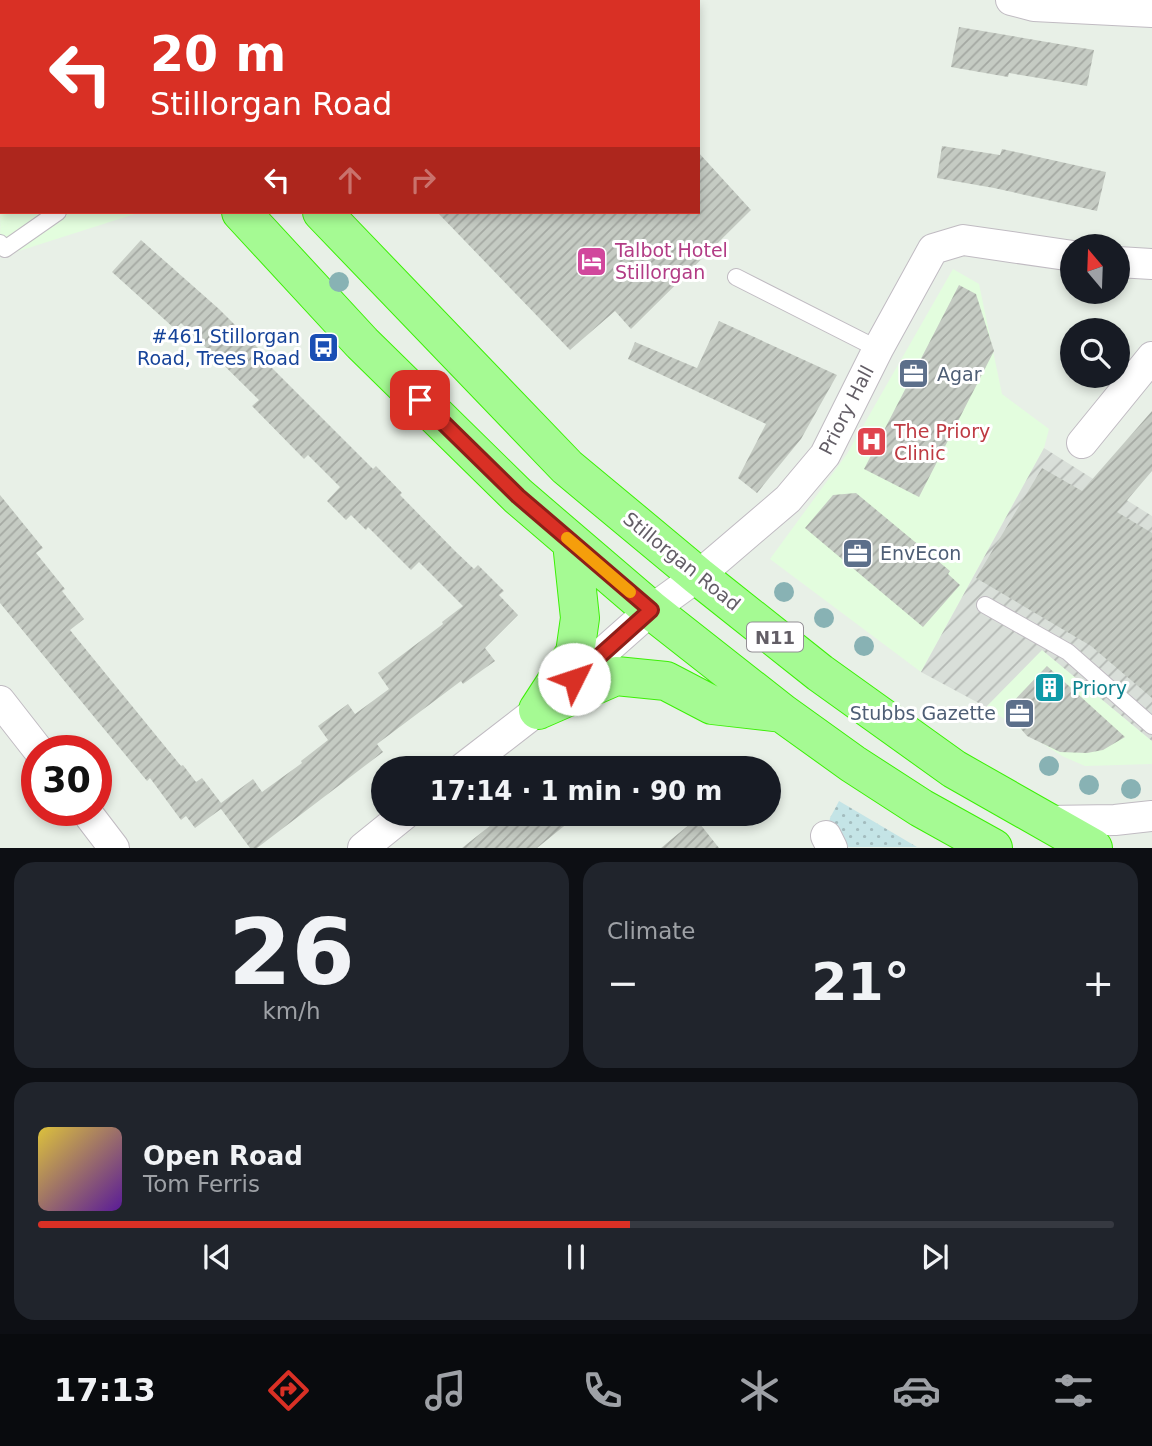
<!DOCTYPE html>
<meta charset="utf-8">
<style>
:root{--surface:#171b24;--page:#20242c;--text:#f1f3f6;--muted:#9ea1a6;--line:#363941;--accent:#d93025}
body{margin:0;font-family:"DejaVu Sans",sans-serif;background:var(--page);color:var(--text);height:100vh;display:flex;flex-direction:column;font-size:26px;white-space:nowrap}
*{box-sizing:border-box;margin:0}
p{font-size:23px;color:var(--muted)}
.icon{flex:none;width:38px;height:38px;fill:none;stroke:currentColor;stroke-width:2;stroke-linecap:round;stroke-linejoin:round}
.map{position:relative;height:848px;overflow:hidden}
.panel{display:flex;flex-direction:column;gap:14px;padding:14px;background:#0d0f14;flex:1}
.panel>*{flex:none}
.hud{position:absolute;left:0px;top:0px;width:700px;height:214px;box-shadow:0 4px 10px #0003;background:#d93025;color:#fff;overflow:hidden}
.needle{width:46px;rotate:341deg}
.fabs{position:absolute;left:1060px;top:234px;display:grid;gap:14px}
.fabs a{display:grid;place-items:center;width:70px;height:70px;border-radius:50%;background:var(--surface);box-shadow:0 4px 10px #0003;font-size:35px}
.speed{position:absolute;left:21px;top:735px;display:flex;gap:14px;font-size:35px;font-weight:700;text-align:center}
.speed>*{display:grid;place-content:center;width:91px;height:91px;border-radius:50%;background:var(--surface);box-shadow:0 4px 10px #0003;line-height:1}
.speed .limit{border:10px solid #d22;background:#fff;color:#111}
.pin{position:absolute;display:grid;place-items:center;width:60px;height:60px;color:#fff;margin:-30px;border-radius:14px;box-shadow:0 4px 10px #0006}
.me{position:absolute;width:77px;margin:-38px;rotate:49deg;stroke-linejoin:round;filter:drop-shadow(0 0 5px #0008)}
.turn{display:flex;align-items:center;gap:24px;height:147px;padding:0 35px;font-size:32px}
.turn .icon{width:91px;height:91px;stroke-width:2.5}
.turn b{display:block;font-size:49px;line-height:60px}
.lanes{display:flex;align-items:center;height:66px;padding:0 35px;background:#0003;justify-content:center;gap:35px;direction:ltr}
.lanes .off{opacity:.35}
.big{font-size:52px;font-weight:600;line-height:1.1}
.panel .tile{flex:1;display:flex;flex-direction:column;justify-content:center;gap:10px;min-width:0;padding:0 24px;border-radius:21px;background:var(--page)}
.panel .dial{align-items:center;gap:0}
.dial b{font-size:91px;line-height:1}
.song{display:flex;align-items:center;gap:21px}
.cover{width:84px;height:84px;border-radius:10px;background:linear-gradient(135deg,hsl(50 70% 55%),hsl(270 70% 35%))}
.played{height:7px;border-radius:4px;background:linear-gradient(90deg,var(--accent) 55%,var(--line) 55%)}
.keys{display:flex;justify-content:space-around;direction:ltr}
.heat{display:flex;justify-content:space-between;align-items:center;font-size:38px;direction:ltr}
.panel .tiles{flex:1;display:grid;gap:14px;grid-template-columns:1fr 1fr}
.tile:last-child{grid-column:span 2}
.trip{position:absolute;left:371px;top:756px;width:410px;height:70px;border-radius:35px;background:var(--surface);box-shadow:0 4px 10px #0003;font-weight:600;line-height:70px;text-align:center}
.tabs{display:flex;height:112px;justify-content:space-around;align-items:center;background:#090b0e;color:var(--muted)}
.tabs .icon{width:49px;height:49px}
.tabs .current{color:var(--accent)}
.tabs b{font-size:32px;color:var(--text)}
.map>svg:first-child{display:block}
.commercial{fill:#e3fdde}
.industrial{fill:url(#industrial-furrows)}
.grass{fill:url(#grass-dots)}
.building{fill:url(#building-hatch)}
.lines{fill:none;stroke-linecap:round;stroke-linejoin:round}
.lane-casing{stroke:#c0bbc2;stroke-width:18}
.street-casing{stroke:#c0bbc2;stroke-width:32}
.highway-casing{stroke:#3cf006;stroke-width:40}
.lane{stroke:#fff;stroke-width:16}
.street{stroke:#fff;stroke-width:30}
.highway{stroke:#a5fa93;stroke-width:38}
.tree{fill:#88b2b4}
.route-casing{stroke:#8d1f18;stroke-width:18}
.route{stroke:#d93025;stroke-width:12}
.slow{stroke:#f59e0b;stroke-width:12}
.labels{text-anchor:middle;dominant-baseline:central;stroke-width:6;stroke-linejoin:round;paint-order:stroke}
.shield{fill:#fff;stroke:#928e94;stroke-width:2}
.shield-label{font-size:18px;font-weight:bold;fill:#635e66}
.hotel-label{font-size:19px;fill:#b23c85;stroke:#fff;text-anchor:start}
.transit-label{font-size:19px;fill:#164399;stroke:#fff;text-anchor:end}
.service-label{font-size:19px;fill:#4e5e75;stroke:#fff;text-anchor:start}
.street-label{font-size:19px;fill:#635e66;stroke:#fff}
.health-label{font-size:19px;fill:#be3a42;stroke:#fff;text-anchor:start}
.culture-label{font-size:19px;fill:#0d838f;stroke:#fff;text-anchor:start}
</style>
<div class="map">
<svg width="1152" height="848" viewBox="0 0 1152 848">
<defs>
<pattern id="industrial-furrows" width="10" height="10" patternUnits="userSpaceOnUse" patternTransform="scale(1.75)"><rect width="10" height="10" fill="#d9dfd9"/><path d="M-1 1l2-2M0 10L10 0M9 11l2-2" fill="none" stroke="#b4b8b4"/></pattern>
<pattern id="grass-dots" width="8" height="8" patternUnits="userSpaceOnUse" patternTransform="scale(1.75)"><rect width="8" height="8" fill="#c4e4e6"/><path d="M2 2h.1M6 6h.1" fill="none" stroke="#a3bcbe" stroke-width="1.8" stroke-linecap="round"/></pattern>
<pattern id="building-hatch" width="6" height="6" patternUnits="userSpaceOnUse" patternTransform="scale(1.75)"><rect width="6" height="6" fill="#c5cbc3"/><path d="M-1 1l2-2M0 6l6-6M5 7l2-2" fill="none" stroke="#a4a8a2"/></pattern>
</defs>
<rect width="100%" height="100%" fill="#e8f0e7"/>
<path class="commercial" d="M2,19V212H141L0,257Z
M953,269L979,284L1002,394L1049,429L1044,448L921,672L770,559L847,454Z
M1042,649L1152,741V764L1085,766L1062,756L986,707Z"/>
<path class="industrial" d="M1044,448L1152,516V741L1042,650L986,707L921,672Z"/>
<path class="grass" d="M839,801L917,847H846L828,830L830,818Z"/>
<path class="building" d="M959,27L1094,50L1087,86L1009,73L1008,77L951,67Z
M942,146L1000,155L1002,149L1106,172L1097,211L994,188L937,178Z
M698,152L751,210L631,329L615,311L570,350L437,212H698Z
M141,240L219,309L265,355L262,358L373,469L376,466L402,493L400,495L456,552L474,569L478,565L504,591L499,595L518,615L485,648L495,661L463,684L461,681L377,744L383,752L257,848H250L221,809L195,828L186,816L181,820L150,778L147,781L0,603V495L43,548L36,553L65,589L62,591L84,619L70,630L181,766L183,765L196,782L202,778L221,803L253,779L262,792L302,763L301,761L328,740L318,726L348,704L355,714L389,689L378,673L443,624L442,622L463,606L419,562L411,570L368,527L366,530L351,515L346,520L327,501L340,487L308,455L304,459L252,406L259,400L181,323L175,329L112,272Z
M959,285L976,294L994,351L919,497L864,469Z
M719,321L837,375L801,439L757,493L738,478L766,424L628,359L635,342L697,368Z
M1152,411V471L1117,512L1152,533V698L1091,646L976,578L1042,468L1082,491Z
M856,493L950,571L948,574L960,585L923,627L805,528L833,495Z
M1047,666L1125,737L1103,750L1087,753L1060,752L1027,736L1005,710Z
M505,814H579L537,848H462Z
M696,819L719,848H661Z"/>
<g class="lines">
<defs>
<path id="lane" d="M0,168L2,166
M0,243L5,249L58,212
M736,277L878,349
M985,605L1068,652L1152,726"/>
<path id="street" d="M1011,0L1034,6L1152,12
M1118,262L1152,264
M1082,443L1152,357
M0,701L39,751
M463,768L538,710L651,610L698,576L788,499L825,455L878,349L933,249L963,240L1073,256
M85,810L114,848
M1046,821L1115,820L1152,816
M826,836L832,848
M363,848L405,814"/>
<path id="highway" d="M80,0L81,2
M157,0L158,2
M241,212L362,343L518,496L651,610L782,713L853,764L921,808L993,848
M322,212L567,467L698,576L820,673L954,769L1093,848
M538,710L616,676L666,681L712,705L782,713
M538,710L575,653L580,618L572,543"/>
</defs>
<use href="#lane" class="lane-casing"/>
<use href="#street" class="street-casing"/>
<use href="#highway" class="highway-casing"/>
<use href="#lane" class="lane"/>
<use href="#street" class="street"/>
<use href="#highway" class="highway"/>
</g>
<g class="tree">
<circle cx="339" cy="282" r="10"/>
<circle cx="784" cy="592" r="10"/>
<circle cx="824" cy="618" r="10"/>
<circle cx="864" cy="646" r="10"/>
<circle cx="1049" cy="766" r="10"/>
<circle cx="1089" cy="785" r="10"/>
<circle cx="1131" cy="789" r="10"/>
</g>
<g class="lines">
<defs>
<path id="route" d="M420,400L518,496L651,610L574,679"/>
</defs>
<use href="#route" class="route-casing"/>
<use href="#route" class="route"/>
<path class="slow" d="M567,538L630,592"/>
</g>
<defs>
<symbol id="hotel-square" viewBox="-11 -11 22 22"><rect x="-9" y="-9" width="18" height="18" rx="4" fill="#d1479c" stroke="#fff"/><path d="M-6-4.5h1.5V1H6V5H4.5V3h-9V5H-6ZM-4 0a1.8 1.8 0 1 1 3.6 0ZM.5 0V-2.5h3Q6-2.5 6 0Z" fill="#fff"/></symbol>
<symbol id="bus-square" viewBox="-11 -11 22 22"><rect x="-9" y="-9" width="18" height="18" rx="4" fill="#1a4fb4" stroke="#fff"/><path d="M-5-6H5V4H4V6H2V4H-2V6H-4V4H-5ZM-3.5-4V0h7V-4ZM-3.5 1.2v1.5H-2V1.2ZM2 1.2v1.5H3.5V1.2Z" fill="#fff"/></symbol>
<symbol id="office-square" viewBox="-11 -11 22 22"><rect x="-9" y="-9" width="18" height="18" rx="4" fill="#5c6f8a" stroke="#fff"/><path d="M-6-3h4V-5.5h4V-3h4V5H-6ZM-1-4.5V-3h2v-1.5ZM-6 0V1H6V0Z" fill="#fff"/></symbol>
<symbol id="hospital-square" viewBox="-11 -11 22 22"><rect x="-9" y="-9" width="18" height="18" rx="4" fill="#e0444e" stroke="#fff"/><path d="M-5-5h3v3.5h4V-5h3V5h-3V1.5h-4V5h-3Z" fill="#fff"/></symbol>
<symbol id="building-square" viewBox="-11 -11 22 22"><rect x="-9" y="-9" width="18" height="18" rx="4" fill="#0f9aa8" stroke="#fff"/><path d="M-4-6H4V6H1V3H-1V6H-4ZM-2.5-4.3h1.7v1.8h-1.7ZM.8-4.3h1.7v1.8H.8ZM-2.5-1h1.7V.8h-1.7ZM.8-1h1.7V.8H.8Z" fill="#fff"/></symbol>
</defs>
<g fill-rule="evenodd">
<use href="#hotel-square" x="574" y="244" width="35" height="35"/>
<use href="#bus-square" x="306" y="330" width="35" height="35"/>
<use href="#office-square" x="896" y="356" width="35" height="35"/>
<use href="#hospital-square" x="854" y="424" width="35" height="35"/>
<use href="#office-square" x="840" y="536" width="35" height="35"/>
<use href="#building-square" x="1032" y="670" width="35" height="35"/>
<use href="#office-square" x="1002" y="696" width="35" height="35"/>
</g>
<g class="labels">
<rect class="shield" x="747" y="622.5" width="56" height="29" rx="5"/>
<g class="shield-label">
<text x="775" y="637">N11</text>
</g>
<g class="hotel-label">
<text x="615" y="250">Talbot Hotel<tspan x="615" dy="22">Stillorgan</tspan></text>
</g>
<g class="transit-label">
<text x="300" y="336">#461 Stillorgan<tspan x="300" dy="22">Road, Trees Road</tspan></text>
</g>
<g class="service-label">
<text x="937" y="374">Agar</text>
<text x="880" y="553">EnvEcon</text>
<text x="996" y="713" text-anchor="end">Stubbs Gazette</text>
</g>
<g class="street-label">
<text transform="translate(846 410) rotate(-63)">Priory Hall</text>
<text transform="translate(682 561) rotate(39)">Stillorgan Road</text>
</g>
<g class="health-label">
<text x="894" y="431">The Priory<tspan x="894" dy="22">Clinic</tspan></text>
</g>
<g class="culture-label">
<text x="1072" y="688">Priory</text>
</g>
</g>
</svg>
<div class="fabs">
<a><svg class="needle" viewBox="-14 -14 28 28"><path d="M0-13l5 13h-10z" fill="#e53935"/><path d="M0 13l5-13h-10z" fill="#9ea1a6"/></svg></a>
<a><svg class="icon" aria-label="search" viewBox="0 0 24 24"><circle cx="10" cy="10" r="6"/><path d="M15 15l6 6"/></svg></a>
</div>
<div class="speed"><div class="limit">30</div></div>
<div class="pin" style="left:420px;top:400px;background:#d93025"><svg class="icon" aria-label="arrive" viewBox="0 0 24 24"><path d="M6 21V4h12l-3 4 3 4H6"/></svg></div>
<svg class="me" style="left:574px;top:679px" viewBox="-20 -20 40 40"><circle r="19" fill="#fff"/><path d="M0-13L10 11 0 6-10 11z" fill="#d93025"/></svg>
<div class="trip">17:14 · 1 min · 90 m</div>
<div class="hud">
<div class="turn"><svg class="icon" aria-label="left" viewBox="0 0 24 24"><path d="M17 20v-9H6M10 6l-5 5 5 5"/></svg><div><b>20 m</b>Stillorgan Road</div></div>
<div class="lanes"><svg class="icon" aria-label="left" viewBox="0 0 24 24"><path d="M17 20v-9H6M10 6l-5 5 5 5"/></svg><svg class="icon off" aria-label="ahead" viewBox="0 0 24 24"><path d="M12 20V5M6 11l6-6 6 6"/></svg><svg class="icon off" aria-label="right" viewBox="0 0 24 24"><path d="M7 20v-9h11M14 6l5 5-5 5"/></svg></div>
</div>
</div>
<section class="panel">
<div class="tiles">
<div class="tile dial"><b>26</b><p>km/h</p></div>
<div class="tile"><p>Climate</p>
<div class="heat"><a>−</a><b class="big">21°</b><a>+</a></div>
</div>
<div class="tile">
<div class="song"><i class="cover"></i><div><b>Open Road</b><p>Tom Ferris</p></div></div>
<div class="played"></div>
<div class="keys"><svg class="icon" aria-label="previous" viewBox="0 0 24 24"><path d="M18 5L8 12l10 7zM5 5v14"/></svg><svg class="icon" aria-label="pause" viewBox="0 0 24 24"><path d="M8 5v14M16 5v14"/></svg><svg class="icon" aria-label="next" viewBox="0 0 24 24"><path d="M6 5l10 7-10 7zM19 5v14"/></svg></div>
</div>
</div>
</section>
<nav class="tabs">
<b>17:13</b>
<svg class="icon current" aria-label="directions" viewBox="0 0 24 24"><path d="M12 3l9 9-9 9-9-9zM9 14v-3h6M13 9l2 2-2 2"/></svg>
<svg class="icon" aria-label="music" viewBox="0 0 24 24"><path d="M9 18V5l10-2v13"/><circle cx="6" cy="18" r="3"/><circle cx="16" cy="16" r="3"/></svg>
<svg class="icon" aria-label="phone" viewBox="0 0 24 24"><path d="M5 4h4l2 5-3 2q2 4 5 5l2-3 5 2v4C11 20 4 13 5 4z"/></svg>
<svg class="icon" aria-label="climate" viewBox="0 0 24 24"><path d="M12 3v18M4 7l16 10M4 17L20 7"/></svg>
<svg class="icon" aria-label="car" viewBox="0 0 24 24"><path d="M5 17H2v-5l4-1 3-4h7l3 4 3 1v5h-3M9 17h6M6 11h13"/><circle cx="7" cy="17" r="2"/><circle cx="17" cy="17" r="2"/></svg>
<svg class="icon" aria-label="filters" viewBox="0 0 24 24"><path d="M4 7h16M4 17h16"/><circle cx="9" cy="7" r="2"/><circle cx="15" cy="17" r="2"/></svg>
</nav>
